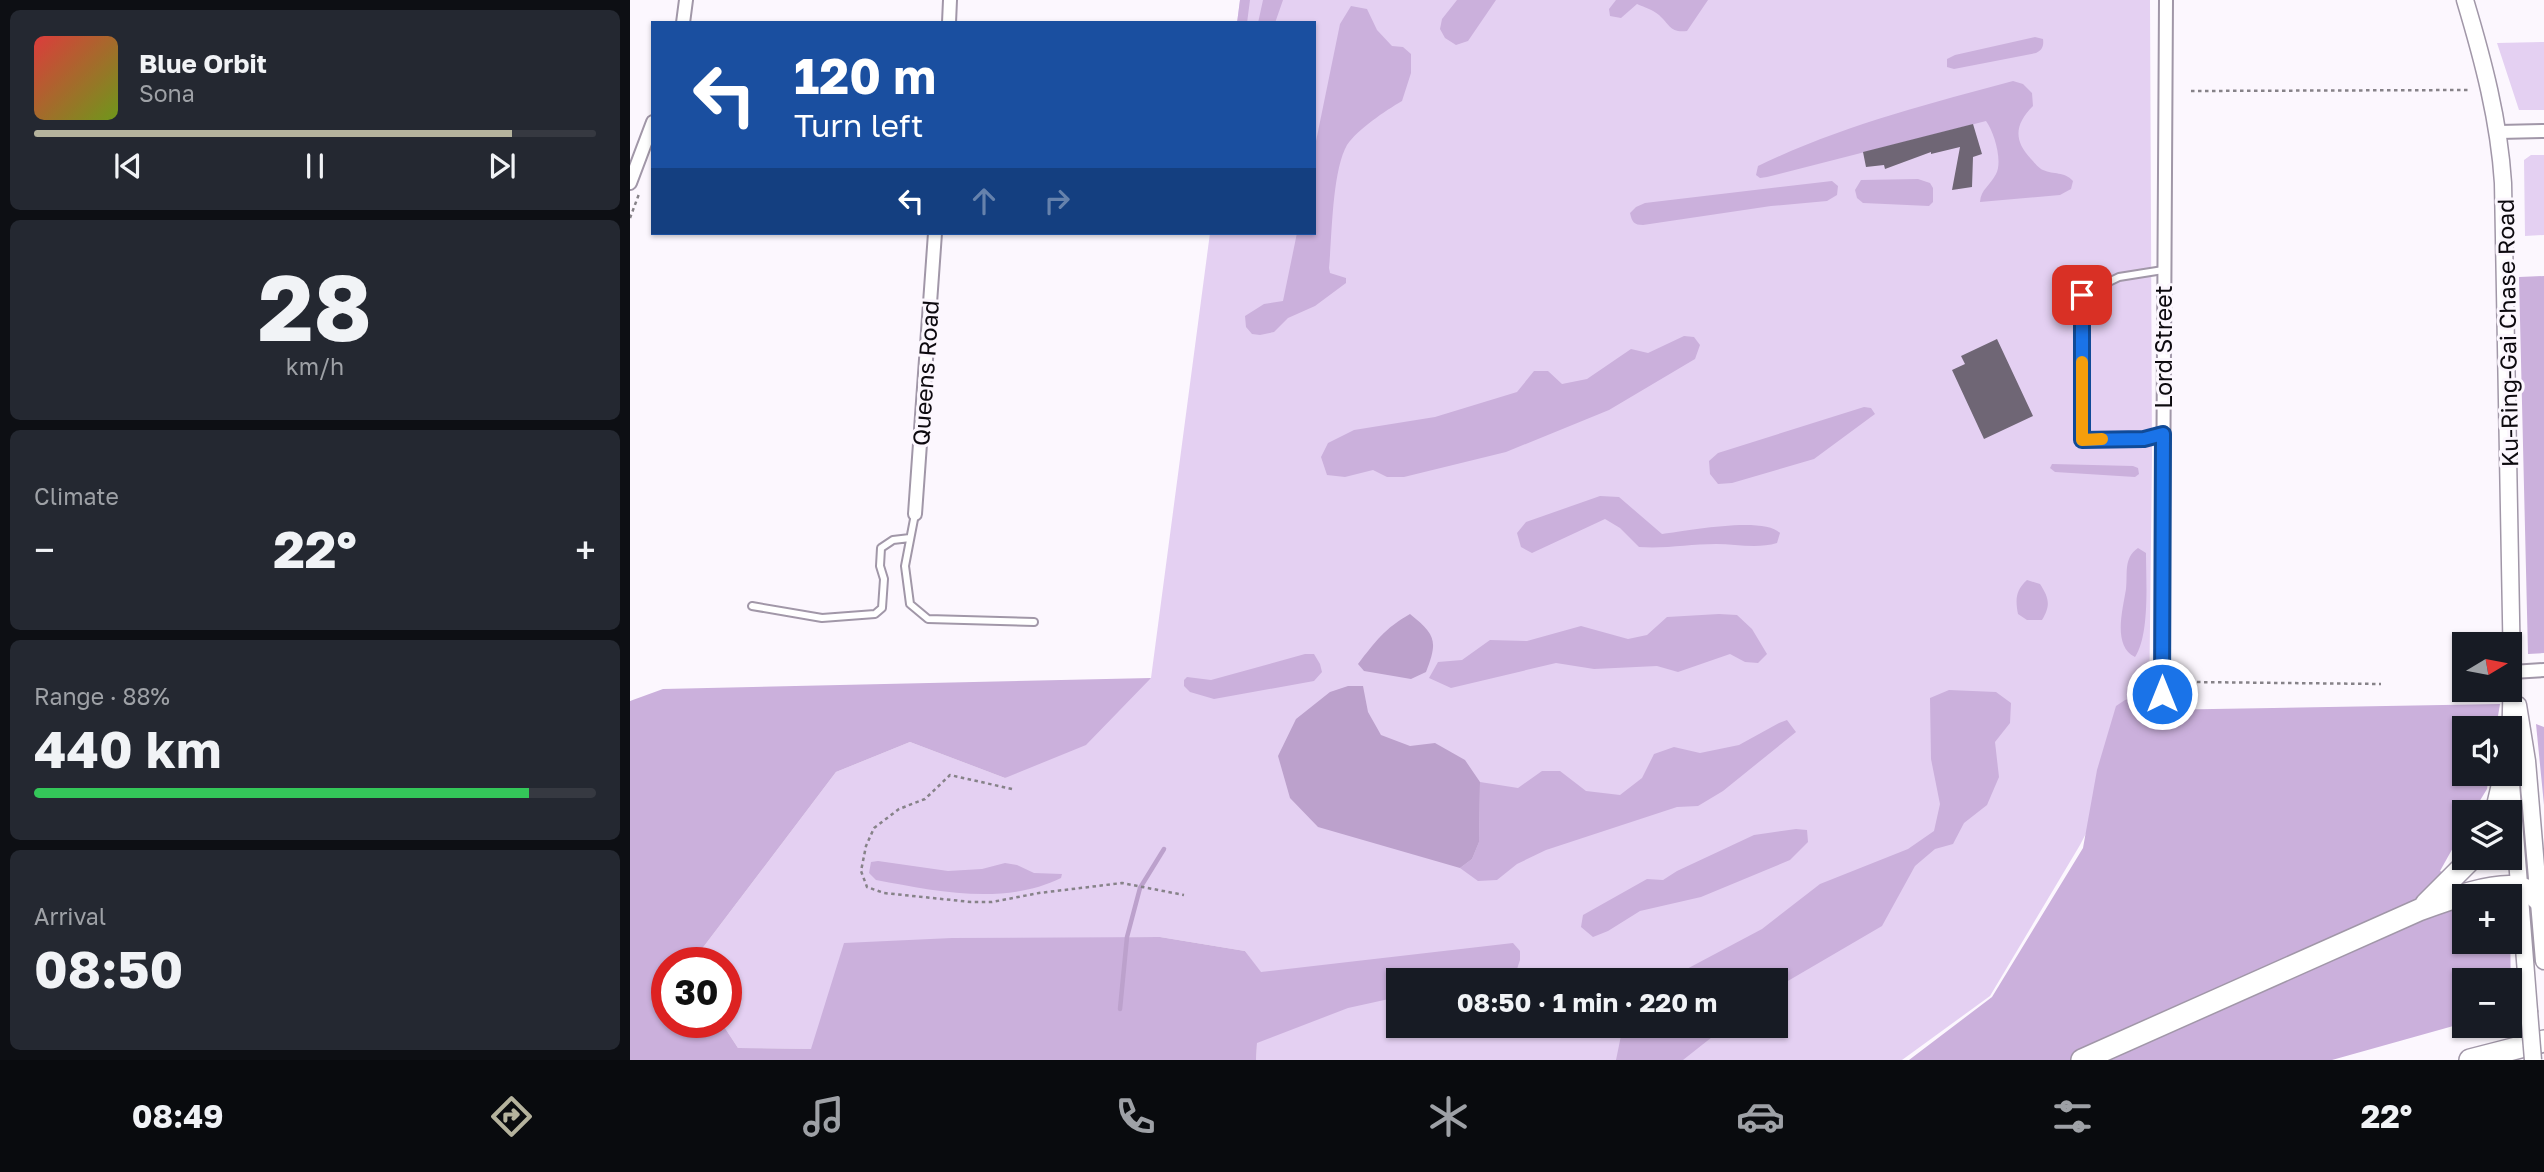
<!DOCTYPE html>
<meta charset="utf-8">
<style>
:root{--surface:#171b24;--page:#242831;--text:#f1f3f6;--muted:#9ea1a6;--line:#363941;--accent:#b5b39d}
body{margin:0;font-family:"Golos Text",sans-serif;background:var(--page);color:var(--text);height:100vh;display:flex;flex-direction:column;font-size:26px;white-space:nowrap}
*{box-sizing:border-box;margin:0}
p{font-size:23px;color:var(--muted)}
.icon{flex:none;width:38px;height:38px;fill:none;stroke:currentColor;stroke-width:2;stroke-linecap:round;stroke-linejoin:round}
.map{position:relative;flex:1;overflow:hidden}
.side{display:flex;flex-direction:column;gap:10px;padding:10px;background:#0d0f14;width:630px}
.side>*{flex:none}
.top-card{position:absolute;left:21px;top:21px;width:665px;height:214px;border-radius:0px;box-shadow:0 2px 5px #0004;background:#1a4fa0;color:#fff;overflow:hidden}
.needle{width:46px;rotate:80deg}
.fabs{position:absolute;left:1822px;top:632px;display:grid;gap:14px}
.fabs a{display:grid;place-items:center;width:70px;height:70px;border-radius:0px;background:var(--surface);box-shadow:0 2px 5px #0004;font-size:35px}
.speed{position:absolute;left:21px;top:947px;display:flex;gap:14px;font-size:35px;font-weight:700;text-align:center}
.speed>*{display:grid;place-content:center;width:91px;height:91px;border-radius:50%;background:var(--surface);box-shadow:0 2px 5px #0004;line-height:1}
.speed .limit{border:10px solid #d22;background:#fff;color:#111}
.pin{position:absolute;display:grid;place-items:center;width:60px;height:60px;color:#fff;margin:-30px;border-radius:14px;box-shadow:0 4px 10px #0006}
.me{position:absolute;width:77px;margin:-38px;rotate:0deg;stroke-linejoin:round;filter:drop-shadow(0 0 5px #0008)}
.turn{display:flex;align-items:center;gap:24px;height:147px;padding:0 28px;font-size:32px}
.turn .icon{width:91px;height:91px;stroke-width:2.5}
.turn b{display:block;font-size:49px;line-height:60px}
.lanes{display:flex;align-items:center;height:66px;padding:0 28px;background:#0003;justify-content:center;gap:35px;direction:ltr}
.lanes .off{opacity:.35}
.big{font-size:52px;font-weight:700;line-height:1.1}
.side .widget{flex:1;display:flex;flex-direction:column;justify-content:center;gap:10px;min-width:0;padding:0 24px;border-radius:10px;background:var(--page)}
.side .dial{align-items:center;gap:0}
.dial b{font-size:91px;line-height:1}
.song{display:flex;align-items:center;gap:21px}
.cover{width:84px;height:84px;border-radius:10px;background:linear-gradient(135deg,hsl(0 70% 55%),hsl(80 70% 35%))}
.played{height:7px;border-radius:4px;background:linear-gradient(90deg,var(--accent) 85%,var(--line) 85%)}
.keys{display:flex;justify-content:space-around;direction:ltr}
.heat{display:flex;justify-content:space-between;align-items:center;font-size:38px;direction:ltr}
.charge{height:10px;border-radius:5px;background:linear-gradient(90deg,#34c759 88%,var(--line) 0)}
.trip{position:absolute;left:756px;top:968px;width:402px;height:70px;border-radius:0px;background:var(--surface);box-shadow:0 2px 5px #0004;font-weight:700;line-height:70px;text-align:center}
.tab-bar{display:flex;height:112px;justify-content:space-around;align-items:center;background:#090b0e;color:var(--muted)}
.tab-bar .icon{width:49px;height:49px}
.tab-bar .selected{color:var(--accent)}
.tab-bar b{font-size:32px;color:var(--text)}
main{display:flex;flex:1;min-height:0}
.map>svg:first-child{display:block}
.green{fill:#e4d0f2;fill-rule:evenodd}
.forest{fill:#cbb0dc}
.water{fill:#bca1cc}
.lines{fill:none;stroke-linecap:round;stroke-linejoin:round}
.stream{stroke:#bca1cc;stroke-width:4.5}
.building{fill:#6f6675}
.lane-casing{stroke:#a197a8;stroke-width:10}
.street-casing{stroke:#a197a8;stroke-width:16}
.secondary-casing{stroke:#a197a8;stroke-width:19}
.highway-casing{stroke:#a197a8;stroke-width:24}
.path{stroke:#868288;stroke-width:2.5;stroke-dasharray:3.5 3.5;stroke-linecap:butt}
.lane{stroke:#fff;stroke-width:6}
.street{stroke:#fff;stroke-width:12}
.secondary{stroke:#fff;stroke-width:16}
.highway{stroke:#fff;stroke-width:21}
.secondary-bridge-casing{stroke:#a197a8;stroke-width:19;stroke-linecap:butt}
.secondary-bridge{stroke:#fff;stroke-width:16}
.route-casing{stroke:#114b97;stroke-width:18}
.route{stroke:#1a73e8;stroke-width:12}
.slow{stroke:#f59e0b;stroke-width:12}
.labels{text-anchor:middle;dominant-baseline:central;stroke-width:6;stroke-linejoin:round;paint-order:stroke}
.street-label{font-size:23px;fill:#0d0a0f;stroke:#fcf7fe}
</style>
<main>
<section class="side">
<div class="widget">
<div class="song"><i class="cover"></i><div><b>Blue Orbit</b><p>Sona</p></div></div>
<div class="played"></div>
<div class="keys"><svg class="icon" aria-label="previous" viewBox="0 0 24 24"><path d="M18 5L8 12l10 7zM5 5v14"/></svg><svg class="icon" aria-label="pause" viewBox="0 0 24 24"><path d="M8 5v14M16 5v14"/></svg><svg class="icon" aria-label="next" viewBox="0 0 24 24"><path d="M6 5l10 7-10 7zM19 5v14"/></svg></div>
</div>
<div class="widget dial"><b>28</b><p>km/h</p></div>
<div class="widget"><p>Climate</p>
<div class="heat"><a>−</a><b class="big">22°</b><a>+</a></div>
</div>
<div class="widget"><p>Range · 88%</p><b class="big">440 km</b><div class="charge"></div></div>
<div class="widget"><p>Arrival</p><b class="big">08:50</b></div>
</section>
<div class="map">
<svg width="1914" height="1060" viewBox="0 0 1914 1060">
<rect width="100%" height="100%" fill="#fcf7fe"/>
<path class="green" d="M610,0H1520L1522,455L1519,712L1450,845L1360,996L1272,1060H626L630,972L615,951L530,937H497L181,1049L108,1048L91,1022H96V962H62L206,772L280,742L375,778L521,678L580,233H684V23H607ZM768,980H1146V1026H768Z
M1914,42V110H1889L1867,43Z
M1901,155H1914V235L1895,236L1894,160Z"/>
<path class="forest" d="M610,0H620L617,23H607Z
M633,0H653L645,23H628Z
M827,0H866L838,41L826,45L815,38L810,29L812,19Z
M986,0H1078L1057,31C1040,33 1040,25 1029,15C1023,10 1014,7 1007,4L991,18L980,16L979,9Z
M721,6L737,9L747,30L762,46L773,47L781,54V73L772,101C755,111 728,129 717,145C702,171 702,237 699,268L700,273L716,278V283L685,306L658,318L644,332L630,335L622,334L616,327L615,316L634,304L653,301L667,233H684V151L710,24Z
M1405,37L1413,39C1414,46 1412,50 1406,53L1324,69L1317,67V59L1325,55Z
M1383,81L1393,84L1402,93L1403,106C1385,124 1383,140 1401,159C1404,162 1408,168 1413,170C1424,175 1434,171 1443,181L1441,189L1430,195L1350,202C1351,189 1360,186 1366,174C1373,161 1364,132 1356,121L1137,177L1130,178L1126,175L1128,166C1208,127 1297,104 1383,81Z
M1288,179L1300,183L1303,188V202L1299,206L1233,203L1227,198L1225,190L1231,180Z
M1202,181L1208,186L1207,195L1197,201L1141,206L1013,225C1004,225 1002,222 1000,213L1006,207L1015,203Z
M1914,276V653L1898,654L1889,277Z
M1054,336L1064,337L1070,345L1065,359L979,410L876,452L774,477H757L743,470L715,477L697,475L691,457L698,443L724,430L805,417L887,392L904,371H918L932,384L957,379L1001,349L1018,353Z
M1234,407L1241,408L1245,414L1184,459L1102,483L1088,484L1080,474L1079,461L1088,453Z
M1422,464L1503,466L1508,468L1509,474L1505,477L1425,472L1420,468Z
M970,496L989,497L1032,534C1057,531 1133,516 1150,533L1147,543C1127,549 1106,544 1086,544C1060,544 1035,549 1009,547L990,528L975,519L902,553L891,547L887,533L896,522Z
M1508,548L1516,553C1516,580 1520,635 1505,657C1482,646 1493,609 1496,589C1498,574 1493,558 1508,548Z
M1397,580L1410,584C1419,598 1421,605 1412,620H1397L1388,614C1385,599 1386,590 1397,580Z
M1089,614L1107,615L1122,629L1137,654L1128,663L1115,662L1100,654L1048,672L1027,666L964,669L926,663L821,688L799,678L808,662L832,660L860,640L897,641L951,626L998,639L1017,635L1037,617Z
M675,654H684L690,664L692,672L684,681L584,699L560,692L554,686V680L557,677L581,680Z
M521,678L456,745L375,778L280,742L206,772L62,962H37V1022H91L108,1048L181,1049L214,943L322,938L530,937L615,951L631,972L883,943L890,951V960L886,972L849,980H768V997L718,1008L627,1043L626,1060H0V701L33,689Z
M1319,690L1366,692L1381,703L1380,723L1365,742L1369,777L1357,805L1334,823L1323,844L1305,849L1285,866L1252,926L1146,988V980H1036L1132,929L1190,884L1278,849L1304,831L1310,804L1301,759L1300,698Z
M1506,697L1523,710L1870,704L1866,728H1834V774H1859L1857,789L1843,812H1834V828L1810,871L1860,896H1834V942H1880V907L1881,1010L1880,980H1834V1023L1702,1060H1279L1362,997L1453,848L1467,770L1486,706L1495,700Z
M1157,720L1166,732L1093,791L1068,806L1047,807L916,850L887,864L867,880L848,881L830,868L842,859L849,842L850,782L888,788L912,771H930L956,791L990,795L1012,778L1024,754L1044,747L1070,753L1109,745L1149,723Z
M1906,724L1914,727V805Z
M1166,829L1177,830L1178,842L1160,860L1071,897L1010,911L978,931L963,937L951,927L953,915L1017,879L1033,880L1047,871L1124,835Z
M248,861L318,871L352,869L375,863L387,865L404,873L432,874L431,878C374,906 305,891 246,880L239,873L241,862Z
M993,1026H1096L1053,1060H986Z"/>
<path class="water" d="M780,614C806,635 808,641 796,672L781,679L734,671L728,664C745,642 755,628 780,614Z
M718,686H733L738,712L751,735L780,746L805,743L835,760L850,782L849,842L842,859L830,868L688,827L660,798L648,756L666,719L700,692Z"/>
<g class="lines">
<path class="stream" d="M490,1009L497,937L510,888L534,849"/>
</g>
<path class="building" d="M1343,124L1352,154L1343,157L1342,187L1322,190L1330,147L1301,154V152L1255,169L1254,165L1236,167L1233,152Z
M1367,339L1403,416L1354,439L1322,370L1335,364L1331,356Z"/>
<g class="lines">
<defs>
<path id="lane" d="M1533,434L1514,439L1452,440V295L1489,277L1533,270
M285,514L275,566L280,604L298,619L404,622
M122,606L192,618L245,614L252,608L254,579L250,566L251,548L263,540L280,538"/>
<path id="street" d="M53,23L56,0
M319,23L320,0
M1869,132L1914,131
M0,183L23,122
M285,514L305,233
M1882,672L1914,670
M1532,694L1536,0"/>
<path id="secondary" d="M1835,0C1853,60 1869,120 1873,183L1882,672L1880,749
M1888,705L1897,761L1914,961
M1880,771L1899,1011"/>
<path id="highway" d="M1866,812L1875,774
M1796,904L1842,858
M1452,1060L1789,910C1813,901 1867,881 1891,888C1899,890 1904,895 1909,900
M1840,1060L1914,1041"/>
</defs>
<use href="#lane" class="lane-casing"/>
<use href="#street" class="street-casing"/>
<use href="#secondary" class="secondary-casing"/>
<use href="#highway" class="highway-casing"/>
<path class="path" d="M1561,91L1840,90
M0,218L9,194
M1560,682L1751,684
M382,789L320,775L295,799L269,809L244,828L236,846L231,871L237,887L254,893L341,902H362L409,893L492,883L554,895"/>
<use href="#lane" class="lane"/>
<use href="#street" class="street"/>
<use href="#secondary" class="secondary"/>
<use href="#highway" class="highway"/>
<defs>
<path id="secondary-bridge" d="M1899,1011L1903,1060"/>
</defs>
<use href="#secondary-bridge" class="secondary-bridge-casing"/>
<use href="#secondary-bridge" class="secondary-bridge"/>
</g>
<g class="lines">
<defs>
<path id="route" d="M1452,295V440L1514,439L1533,434L1532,694"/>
</defs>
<use href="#route" class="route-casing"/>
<use href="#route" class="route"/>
<path class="slow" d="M1452,362V440L1472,439"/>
</g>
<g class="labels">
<g class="street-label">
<text transform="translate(1877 333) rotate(-91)">Ku-Ring-Gai Chase Road</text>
<text transform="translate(1533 347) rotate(-90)">Lord Street</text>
<text transform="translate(295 373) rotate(-86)">Queens Road</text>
</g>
</g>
</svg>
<div class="fabs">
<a><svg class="needle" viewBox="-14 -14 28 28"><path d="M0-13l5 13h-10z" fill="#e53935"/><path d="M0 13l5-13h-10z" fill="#9ea1a6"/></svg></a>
<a><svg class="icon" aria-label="sound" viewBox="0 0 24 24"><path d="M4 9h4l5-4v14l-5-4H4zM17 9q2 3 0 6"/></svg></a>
<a><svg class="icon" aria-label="layers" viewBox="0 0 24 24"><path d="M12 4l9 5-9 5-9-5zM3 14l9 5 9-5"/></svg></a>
<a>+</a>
<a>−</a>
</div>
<div class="speed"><div class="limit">30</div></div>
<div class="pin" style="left:1452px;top:295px;background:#d93025"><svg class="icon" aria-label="arrive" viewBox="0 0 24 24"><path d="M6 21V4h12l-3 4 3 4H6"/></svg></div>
<svg class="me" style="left:1532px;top:694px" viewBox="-20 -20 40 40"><circle r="17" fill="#1a73e8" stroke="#fff" stroke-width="3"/><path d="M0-11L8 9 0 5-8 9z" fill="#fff"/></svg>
<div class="trip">08:50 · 1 min · 220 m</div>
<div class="top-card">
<div class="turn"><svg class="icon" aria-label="left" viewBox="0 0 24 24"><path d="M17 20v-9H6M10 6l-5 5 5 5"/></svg><div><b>120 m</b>Turn left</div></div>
<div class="lanes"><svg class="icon" aria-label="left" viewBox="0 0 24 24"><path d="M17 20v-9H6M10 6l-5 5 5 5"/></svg><svg class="icon off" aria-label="ahead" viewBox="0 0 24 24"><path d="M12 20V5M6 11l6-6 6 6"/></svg><svg class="icon off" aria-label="right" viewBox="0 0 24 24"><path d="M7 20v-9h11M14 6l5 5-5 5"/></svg></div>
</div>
</div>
</main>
<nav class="tab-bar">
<b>08:49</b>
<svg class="icon selected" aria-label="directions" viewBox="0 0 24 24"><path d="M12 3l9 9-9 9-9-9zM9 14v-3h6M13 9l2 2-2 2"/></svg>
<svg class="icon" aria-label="music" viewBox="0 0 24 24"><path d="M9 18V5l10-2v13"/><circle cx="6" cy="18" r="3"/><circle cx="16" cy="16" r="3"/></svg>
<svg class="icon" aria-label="phone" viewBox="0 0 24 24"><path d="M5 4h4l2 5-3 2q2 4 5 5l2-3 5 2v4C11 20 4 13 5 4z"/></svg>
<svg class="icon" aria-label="climate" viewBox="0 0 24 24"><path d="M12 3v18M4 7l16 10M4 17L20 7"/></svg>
<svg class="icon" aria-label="car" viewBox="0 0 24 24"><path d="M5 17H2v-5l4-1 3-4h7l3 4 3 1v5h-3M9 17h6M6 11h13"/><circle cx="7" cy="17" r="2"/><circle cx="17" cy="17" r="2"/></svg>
<svg class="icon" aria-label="filters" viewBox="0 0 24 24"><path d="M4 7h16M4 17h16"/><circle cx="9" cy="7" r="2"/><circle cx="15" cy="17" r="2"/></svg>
<b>22°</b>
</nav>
